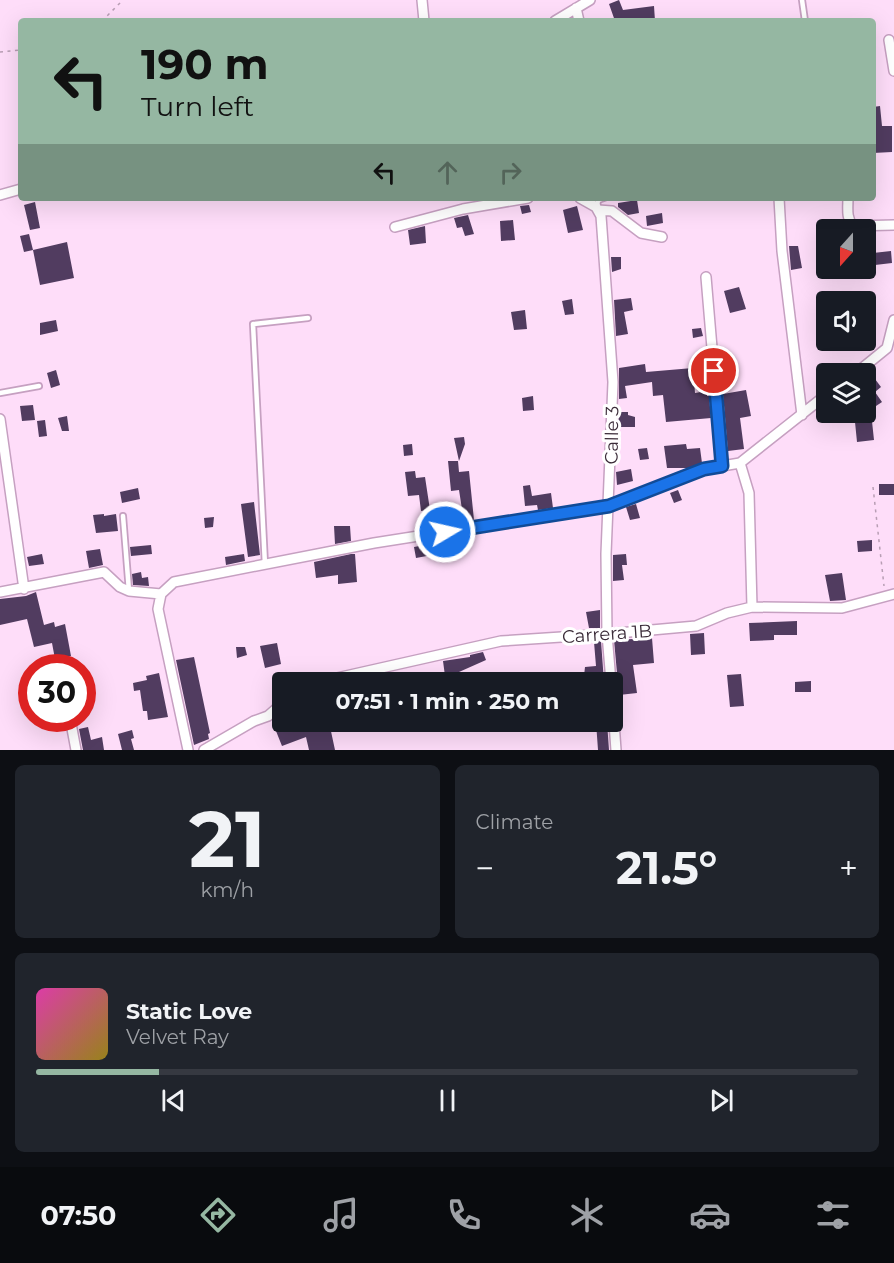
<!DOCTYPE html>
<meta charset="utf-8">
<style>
:root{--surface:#171b24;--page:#20242c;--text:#f1f3f6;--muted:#9ea1a6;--line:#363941;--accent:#95b7a2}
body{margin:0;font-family:Montserrat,sans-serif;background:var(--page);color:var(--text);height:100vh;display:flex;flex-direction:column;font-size:22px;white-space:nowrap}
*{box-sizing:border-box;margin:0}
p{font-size:20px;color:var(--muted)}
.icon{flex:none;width:33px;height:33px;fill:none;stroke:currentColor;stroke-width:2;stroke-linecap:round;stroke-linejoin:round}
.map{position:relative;height:750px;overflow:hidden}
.details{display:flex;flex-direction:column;gap:15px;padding:15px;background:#0d0f14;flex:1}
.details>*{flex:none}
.banner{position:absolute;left:18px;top:18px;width:858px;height:183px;border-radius:6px;box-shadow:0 6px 24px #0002;background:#95b7a2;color:#111;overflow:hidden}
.needle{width:39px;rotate:201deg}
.tools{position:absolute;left:816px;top:219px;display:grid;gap:12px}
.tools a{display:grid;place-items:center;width:60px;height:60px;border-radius:6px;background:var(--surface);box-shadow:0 6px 24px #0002;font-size:30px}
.speed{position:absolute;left:18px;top:654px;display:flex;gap:12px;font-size:30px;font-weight:700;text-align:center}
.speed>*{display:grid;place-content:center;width:78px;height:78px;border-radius:50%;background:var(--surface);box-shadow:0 6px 24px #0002;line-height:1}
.speed .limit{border:9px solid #d22;background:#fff;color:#111}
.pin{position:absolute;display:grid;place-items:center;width:51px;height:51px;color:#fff;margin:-26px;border:3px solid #fff;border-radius:50%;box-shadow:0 2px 6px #0007}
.me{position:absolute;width:66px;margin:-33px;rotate:81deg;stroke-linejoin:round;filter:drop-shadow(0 0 4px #0008)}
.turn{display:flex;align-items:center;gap:21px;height:126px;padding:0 24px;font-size:27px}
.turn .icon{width:78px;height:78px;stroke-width:2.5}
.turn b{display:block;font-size:42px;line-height:51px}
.lanes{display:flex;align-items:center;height:57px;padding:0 24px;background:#0003;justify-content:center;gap:30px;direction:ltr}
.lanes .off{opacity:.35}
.big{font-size:45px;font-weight:700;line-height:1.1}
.details .card{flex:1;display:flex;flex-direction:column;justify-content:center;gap:9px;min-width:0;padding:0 21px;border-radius:9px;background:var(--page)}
.details .dial{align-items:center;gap:0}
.dial b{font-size:78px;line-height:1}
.song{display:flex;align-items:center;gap:18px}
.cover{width:72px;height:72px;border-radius:9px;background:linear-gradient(135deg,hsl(320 70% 55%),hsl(50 70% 35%))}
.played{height:6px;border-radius:3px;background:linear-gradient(90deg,var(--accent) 15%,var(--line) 15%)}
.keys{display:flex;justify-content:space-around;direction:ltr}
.heat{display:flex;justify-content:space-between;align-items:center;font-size:33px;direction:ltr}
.details .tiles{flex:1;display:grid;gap:15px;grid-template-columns:1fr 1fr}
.card:last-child{grid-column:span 2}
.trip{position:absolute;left:272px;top:672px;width:351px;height:60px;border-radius:6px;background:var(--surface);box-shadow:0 6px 24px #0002;font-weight:700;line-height:60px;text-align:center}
.tab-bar{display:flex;height:96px;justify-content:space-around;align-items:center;background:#090b0e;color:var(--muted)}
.tab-bar .icon{width:42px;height:42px}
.tab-bar .active{color:var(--accent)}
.tab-bar b{font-size:27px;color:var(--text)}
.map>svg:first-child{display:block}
.building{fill:#513c60}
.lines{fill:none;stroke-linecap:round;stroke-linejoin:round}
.lane-casing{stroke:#c6a0c1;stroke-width:8}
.street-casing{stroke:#c6a0c1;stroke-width:12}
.path{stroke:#b89eb4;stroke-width:1.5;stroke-dasharray:3 4.5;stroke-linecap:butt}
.lane{stroke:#fff;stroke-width:4.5}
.street{stroke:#fff;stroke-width:9}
.route-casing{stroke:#114b97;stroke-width:15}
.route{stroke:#1a73e8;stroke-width:10}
.labels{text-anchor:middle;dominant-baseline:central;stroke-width:6;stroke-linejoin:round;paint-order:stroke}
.street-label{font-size:18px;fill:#3b2c39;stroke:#fff}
</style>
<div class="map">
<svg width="894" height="750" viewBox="0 0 894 750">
<rect width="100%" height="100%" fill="#feddf9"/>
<path class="building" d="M619,0L623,10L654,6L655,21H615L609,4Z
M880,106L882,126H892V152L873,153V107Z
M637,200L639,213L628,215L618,207V203Z
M35,202L40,228L30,230L24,205Z
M529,205L531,212L522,214L520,206Z
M577,206L583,230L568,233L563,210Z
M662,213L663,223L647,226L646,216Z
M468,215L474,234L465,236L462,227L457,228L454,218Z
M513,220L515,240L501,241L500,221Z
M425,226L426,243L410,245L408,230Z
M29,234L33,250L24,252L20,236Z
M67,242L74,278L40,285L33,250Z
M789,246H798L802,268L791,270Z
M891,251L892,263L875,265L873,253Z
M611,257H621V269L612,272Z
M739,287L746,309L730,313L724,291Z
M631,298L633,310L624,312L628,334L616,336L614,300Z
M572,299L574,314L565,315L562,301Z
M525,310L527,329L514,330L511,312Z
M56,320L58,331L40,335V323Z
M701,328L703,336L693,338L692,329Z
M645,364L646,372L693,368L695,393L707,391V396H709L711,418L666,422L663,395L653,396L652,382L625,386L627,398L619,399V368Z
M56,370L60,385L51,388L47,373Z
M869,371L881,387L875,392L882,402L867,412H871L874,440L857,442L854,412H866V374Z
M746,390L751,416L740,418L744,449L728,451L723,394Z
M533,396L534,410L523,411L522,398Z
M33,405L35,420L22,421L20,406Z
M619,412H628V415L635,417V427H618Z
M67,416L69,431H62L58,418Z
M45,420L47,436L39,437L37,421Z
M464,437L465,444L459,461L454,438Z
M412,444L413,455L404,456L403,445Z
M686,444L687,449L700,448L702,463L688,468H667L664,446Z
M647,448L649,459L640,460L638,449Z
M448,461H458L459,472L469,471L474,520L464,522L459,490L451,491Z
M631,469L633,481L617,485L616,472Z
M415,471L416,478L425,477L430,510L421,511L419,495L408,496L405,472Z
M879,484H894V495H879Z
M530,485L532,496L551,493L553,508L538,510L537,505L525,506L523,486Z
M138,488L140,499L122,503L120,492Z
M678,490L682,500L674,503L670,493Z
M254,502L260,555L248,557L241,504Z
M636,504L640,518L630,520L626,507Z
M104,514V516L116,514L118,531L96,533L93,515Z
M441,515L443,525L433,527L432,516Z
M214,517L213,527L205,528L204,518Z
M334,526H350L351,541L335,544Z
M872,540V551L858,552L857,541Z
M430,544L432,555L416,558L414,547Z
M151,545L152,554L131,556L130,547Z
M100,549L103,565L89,568L86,551Z
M42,554L44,564L29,566L27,557Z
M244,554L245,561L226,565L225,557Z
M351,554H355L357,582L338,584V575L316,578L314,562Z
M626,554L627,565H622L624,580L613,581V555Z
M141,572L142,578L148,577L149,586L133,585L132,574Z
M842,573L846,600L830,601L825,575Z
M36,592L44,625L54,622L55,627L65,624L71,656L55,659L52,643L34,647L27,619L0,625V599L26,596Z
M600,610V628H589L586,612Z
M797,621V635H774V640L750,641L749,623Z
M704,633L705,654L691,655L690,634Z
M652,638L654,663L633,665L637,693L619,695L614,640Z
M601,641L604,682H595V676H584L585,667L596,666L594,642Z
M277,643L281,664L265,668L260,646Z
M236,647H245L247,655L237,658Z
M483,652L486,660L459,672V674L445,676L443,661L470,657V655Z
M194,657L210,733L208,734L209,739L194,745L176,660Z
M159,673L168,717L148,720L147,711H143L140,690L134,691L133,683L147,680L146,676Z
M741,674L744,706L730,707L727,675Z
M811,681V692H795V682Z
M282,714V722H329L335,750H309L306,737L282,746L272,721Z
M596,722H607L609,750H598Z
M88,727L91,740L102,737L104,750H83L79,729Z
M132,730L134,738L131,739L134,750H122L118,734Z"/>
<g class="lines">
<defs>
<path id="lane" d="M802,0L805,21
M597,206L598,200L604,198
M0,393L39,386
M123,516L129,591
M265,565L253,324L308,318"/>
<path id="street" d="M422,0L424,21
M576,8L579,21
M555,21L590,0
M889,40L894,71
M0,195L21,189
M580,198L596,207L601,216L613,382L606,554L607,634L611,682
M779,198L782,251L802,415
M848,198C848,208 846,218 853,226L894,225
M598,210L612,211L641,233L662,237
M395,227L463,209L528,198
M706,277L722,466
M855,374L887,348L894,320
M0,419L24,589
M740,463L749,493L752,607
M0,592L104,572L120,587L129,591L161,594
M60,664V668
M319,682L501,641L607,634L696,626L727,613L752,607L842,608L894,594
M612,695L616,750
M70,718L76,750
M188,750L158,609L161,594L174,582L374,543L609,506L704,469L740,463L826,395
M204,750L254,721L268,716L276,709L282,700"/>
</defs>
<use href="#lane" class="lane-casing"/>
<use href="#street" class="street-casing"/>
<path class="path" d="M102,21L123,0
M0,52L21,50
M873,487L884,586"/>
<use href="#lane" class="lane"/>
<use href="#street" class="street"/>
</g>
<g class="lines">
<defs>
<path id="route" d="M445,532L609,506L704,469L722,466L714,371"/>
</defs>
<use href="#route" class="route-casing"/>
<use href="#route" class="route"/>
</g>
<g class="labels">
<g class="street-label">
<text transform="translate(612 435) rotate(-89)">Calle 3</text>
<text transform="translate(607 634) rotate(-4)">Carrera 1B</text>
</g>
</g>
</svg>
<div class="tools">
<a><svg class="needle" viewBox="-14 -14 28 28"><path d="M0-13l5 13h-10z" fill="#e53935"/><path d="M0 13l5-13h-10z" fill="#9ea1a6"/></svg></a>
<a><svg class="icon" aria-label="sound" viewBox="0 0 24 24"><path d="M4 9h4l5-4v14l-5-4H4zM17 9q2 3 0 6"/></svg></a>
<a><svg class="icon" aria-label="layers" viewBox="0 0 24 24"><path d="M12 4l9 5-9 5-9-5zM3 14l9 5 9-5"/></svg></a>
</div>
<div class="speed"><div class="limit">30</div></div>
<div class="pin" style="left:714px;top:371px;background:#d93025"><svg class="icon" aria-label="arrive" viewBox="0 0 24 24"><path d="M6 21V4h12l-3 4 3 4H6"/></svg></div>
<svg class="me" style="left:445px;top:532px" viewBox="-20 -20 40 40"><circle r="17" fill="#1a73e8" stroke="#fff" stroke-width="3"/><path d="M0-11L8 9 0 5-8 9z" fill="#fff"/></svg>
<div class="trip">07:51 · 1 min · 250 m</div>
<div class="banner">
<div class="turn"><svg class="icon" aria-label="left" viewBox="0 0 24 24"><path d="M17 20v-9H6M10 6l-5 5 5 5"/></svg><div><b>190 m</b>Turn left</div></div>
<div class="lanes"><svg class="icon" aria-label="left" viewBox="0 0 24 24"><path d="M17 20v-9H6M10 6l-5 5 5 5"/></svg><svg class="icon off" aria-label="ahead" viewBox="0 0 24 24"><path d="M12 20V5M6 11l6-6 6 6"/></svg><svg class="icon off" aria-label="right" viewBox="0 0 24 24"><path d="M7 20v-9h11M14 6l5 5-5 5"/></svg></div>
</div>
</div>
<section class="details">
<div class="tiles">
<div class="card dial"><b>21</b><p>km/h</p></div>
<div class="card"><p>Climate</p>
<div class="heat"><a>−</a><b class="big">21.5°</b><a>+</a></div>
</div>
<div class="card">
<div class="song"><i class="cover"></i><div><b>Static Love</b><p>Velvet Ray</p></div></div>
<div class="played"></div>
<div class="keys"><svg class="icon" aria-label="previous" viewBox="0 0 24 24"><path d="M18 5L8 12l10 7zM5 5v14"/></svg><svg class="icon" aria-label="pause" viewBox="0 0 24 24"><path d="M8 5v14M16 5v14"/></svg><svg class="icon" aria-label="next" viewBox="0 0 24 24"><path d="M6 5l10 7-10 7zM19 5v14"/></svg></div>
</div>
</div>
</section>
<nav class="tab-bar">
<b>07:50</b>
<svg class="icon active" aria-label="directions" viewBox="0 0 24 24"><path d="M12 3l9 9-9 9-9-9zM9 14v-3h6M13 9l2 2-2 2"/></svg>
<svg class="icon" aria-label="music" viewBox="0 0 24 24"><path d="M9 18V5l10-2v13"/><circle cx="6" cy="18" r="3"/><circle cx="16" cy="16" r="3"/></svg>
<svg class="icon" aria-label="phone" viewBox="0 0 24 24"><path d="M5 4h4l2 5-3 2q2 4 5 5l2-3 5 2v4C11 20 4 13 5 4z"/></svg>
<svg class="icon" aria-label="climate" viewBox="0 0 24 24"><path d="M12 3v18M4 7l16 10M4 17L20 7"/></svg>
<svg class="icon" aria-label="car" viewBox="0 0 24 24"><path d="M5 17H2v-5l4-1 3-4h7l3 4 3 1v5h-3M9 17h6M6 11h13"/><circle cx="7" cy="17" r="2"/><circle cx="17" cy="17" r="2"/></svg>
<svg class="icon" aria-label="filters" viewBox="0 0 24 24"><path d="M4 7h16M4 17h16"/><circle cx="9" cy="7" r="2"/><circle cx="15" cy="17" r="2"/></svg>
</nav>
